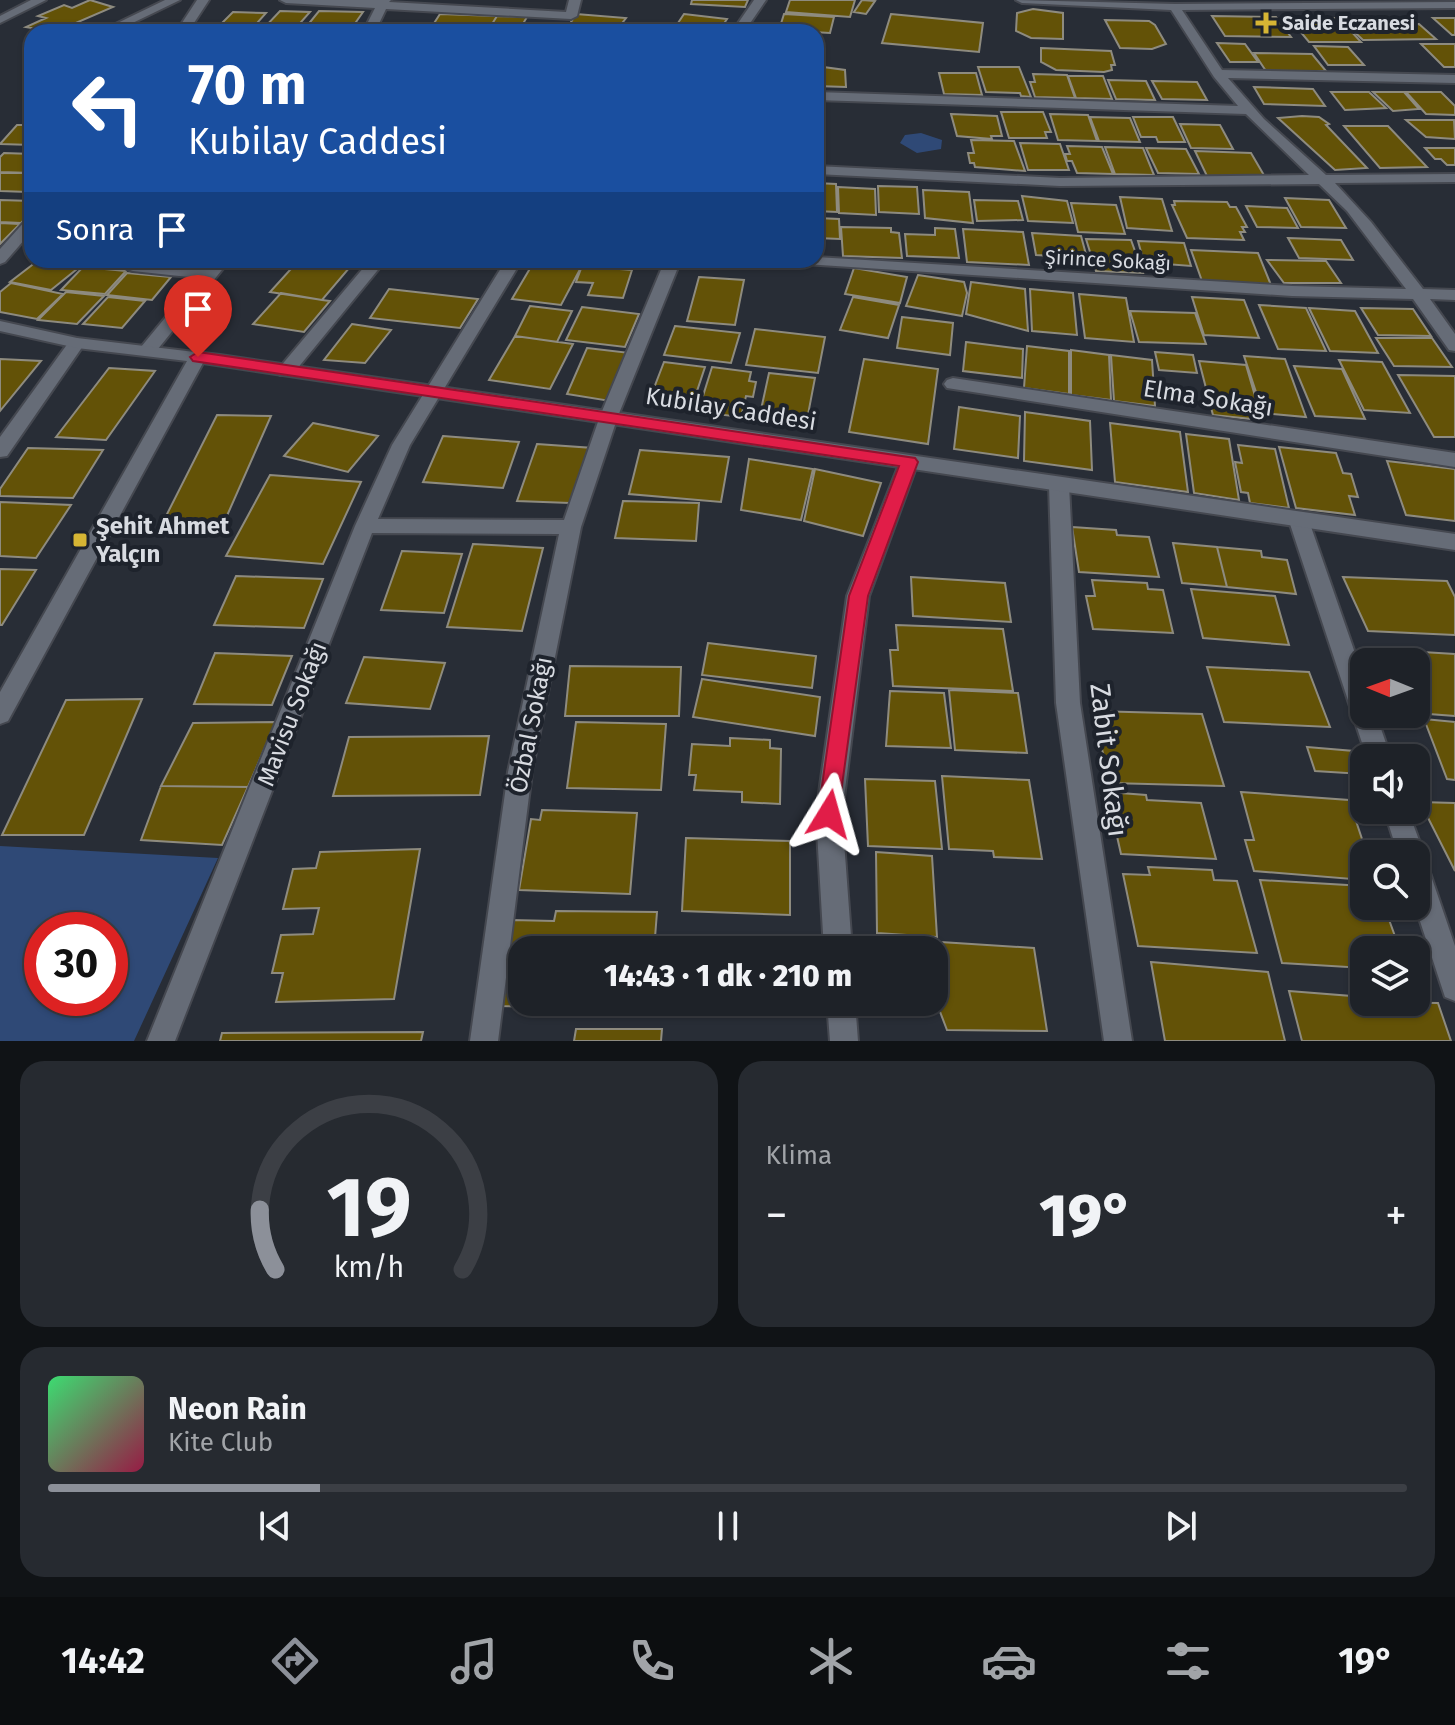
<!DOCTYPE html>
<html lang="tr">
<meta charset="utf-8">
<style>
:root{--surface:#1e2228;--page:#262a30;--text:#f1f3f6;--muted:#a1a4a8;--line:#3c3f45;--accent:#8c9099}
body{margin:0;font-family:"Fira Sans",sans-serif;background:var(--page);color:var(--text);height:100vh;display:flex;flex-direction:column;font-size:30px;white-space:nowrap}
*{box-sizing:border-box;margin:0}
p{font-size:26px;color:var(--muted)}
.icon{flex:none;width:44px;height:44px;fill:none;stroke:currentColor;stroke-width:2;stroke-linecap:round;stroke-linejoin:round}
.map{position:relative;height:1041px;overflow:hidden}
.side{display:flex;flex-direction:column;gap:20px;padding:20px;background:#101316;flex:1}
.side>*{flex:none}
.hud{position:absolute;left:24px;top:24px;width:800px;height:244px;border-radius:24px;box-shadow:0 2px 6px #0004,0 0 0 2px var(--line);background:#1a4fa0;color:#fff;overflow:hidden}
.needle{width:52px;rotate:271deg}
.buttons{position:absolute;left:1350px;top:648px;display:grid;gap:16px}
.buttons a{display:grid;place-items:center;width:80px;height:80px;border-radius:16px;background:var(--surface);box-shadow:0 2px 6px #0004,0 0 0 2px var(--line);font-size:40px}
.speed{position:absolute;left:24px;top:912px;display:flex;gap:16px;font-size:40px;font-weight:700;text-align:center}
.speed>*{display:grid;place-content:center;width:104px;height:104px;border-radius:50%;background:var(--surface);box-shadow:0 2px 6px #0004,0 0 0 2px var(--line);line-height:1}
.speed .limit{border:12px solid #d22;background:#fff;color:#111}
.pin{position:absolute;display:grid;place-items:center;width:68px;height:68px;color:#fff;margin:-82px -34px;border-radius:50% 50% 50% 0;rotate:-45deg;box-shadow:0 0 8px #0007}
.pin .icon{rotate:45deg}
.me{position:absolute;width:88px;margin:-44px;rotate:8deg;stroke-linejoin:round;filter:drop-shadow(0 0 6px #0008)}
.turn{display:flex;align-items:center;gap:28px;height:168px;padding:0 32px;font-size:36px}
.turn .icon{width:104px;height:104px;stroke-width:2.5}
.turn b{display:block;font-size:56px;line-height:68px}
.then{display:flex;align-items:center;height:76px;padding:0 32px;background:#0003;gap:16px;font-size:30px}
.big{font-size:60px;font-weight:800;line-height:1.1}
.side .card{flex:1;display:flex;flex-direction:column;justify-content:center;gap:12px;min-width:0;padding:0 28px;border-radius:24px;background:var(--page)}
.side .dial{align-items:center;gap:0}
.dial svg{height:208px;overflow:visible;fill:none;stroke:var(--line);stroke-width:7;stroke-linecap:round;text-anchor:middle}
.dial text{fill:var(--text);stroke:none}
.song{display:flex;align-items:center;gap:24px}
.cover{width:96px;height:96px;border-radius:12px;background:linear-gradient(135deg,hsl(140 70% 55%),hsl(340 70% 35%))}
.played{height:8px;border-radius:4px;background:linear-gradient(90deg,var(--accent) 20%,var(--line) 20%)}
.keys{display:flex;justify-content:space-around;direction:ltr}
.heat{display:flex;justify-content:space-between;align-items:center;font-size:44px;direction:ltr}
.side .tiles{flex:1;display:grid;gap:20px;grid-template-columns:1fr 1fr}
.card:last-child{grid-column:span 2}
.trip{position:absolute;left:508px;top:936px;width:440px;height:80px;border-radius:24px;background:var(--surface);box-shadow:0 2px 6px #0004,0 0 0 2px var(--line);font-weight:800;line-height:80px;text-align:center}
.dock{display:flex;height:128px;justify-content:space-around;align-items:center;background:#0c0e10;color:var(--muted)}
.dock .icon{width:56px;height:56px}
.dock .active{color:var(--accent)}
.dock b{font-size:36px;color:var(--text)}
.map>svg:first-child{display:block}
.green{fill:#2f4976;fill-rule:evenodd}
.building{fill:#635207;stroke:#8e8b7f;stroke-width:2}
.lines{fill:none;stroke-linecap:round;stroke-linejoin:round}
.service-casing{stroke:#454850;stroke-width:4}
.minor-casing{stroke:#454850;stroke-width:4}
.tertiary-casing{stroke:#454850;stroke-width:4}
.service{fill:#666c77;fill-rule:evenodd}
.minor{fill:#666c77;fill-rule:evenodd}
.tertiary{fill:#666c77;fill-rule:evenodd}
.route{fill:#e11d48;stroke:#92132f;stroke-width:2}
.poi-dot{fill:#d6b534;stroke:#1e232c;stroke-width:3}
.labels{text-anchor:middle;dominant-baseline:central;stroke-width:8;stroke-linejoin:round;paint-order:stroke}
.far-poi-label{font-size:20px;font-weight:bold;fill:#d8dbe1;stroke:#1e232c;text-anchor:start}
.far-street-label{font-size:20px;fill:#d8dbe1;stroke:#1e232c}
.street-label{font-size:24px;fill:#d8dbe1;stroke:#1e232c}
.poi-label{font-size:24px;font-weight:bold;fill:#d8dbe1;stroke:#1e232c;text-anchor:start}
.near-street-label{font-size:28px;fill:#d8dbe1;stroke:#1e232c}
</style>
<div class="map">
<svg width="1455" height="1041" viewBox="0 0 1455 1041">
<rect width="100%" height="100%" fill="#282d36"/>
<path class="green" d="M921,133L942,140L941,149L917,153L900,143L905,135Z
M0,846L218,858L134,1041H0ZM42,930H110V998H42Z"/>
<path class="building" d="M90,0L113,7L55,32L26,27L46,18L38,16L64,5L72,8Z
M692,0H748L745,7L691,4Z
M790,0H855L850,17L786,12Z
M862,0L875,1L866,14L854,12Z
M1033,9L1063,13V39L1031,38L1016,31L1017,13Z
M280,11L310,12L294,30L263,29Z
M319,11L363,12L349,32H302Z
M233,12L266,13L249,32H213Z
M440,14L497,16L487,32L429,31Z
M576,14L626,18L616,31L568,27Z
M684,14L727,19L718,32H672Z
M784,14L834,17L830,33L779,30Z
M891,14L983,23L979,52L882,43Z
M497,16L527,17L518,32H487Z
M1212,16L1276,17L1291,37L1225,36Z
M1289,18H1339L1361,42H1309Z
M1433,18H1455V35H1452Z
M1105,20L1149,21L1155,25L1166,44L1152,49L1120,48Z
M1419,24L1436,39L1363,40L1347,25Z
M1217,43L1245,44L1258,62H1230Z
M1421,44H1455V67H1444Z
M1314,46L1348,47L1364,65H1328Z
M1041,48L1111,51L1115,65H1111L1112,70L1104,72L1056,70L1041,62Z
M1254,53L1312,54L1326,71H1266Z
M816,66L845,70L846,87L816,86Z
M978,67H1019L1031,97L1021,96L1020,93L986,92Z
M939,73H976L982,95L944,94Z
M1033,74L1067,75L1075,98L1035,97L1030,82H1035Z
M1068,76H1103L1112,99L1076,98Z
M1108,80L1146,81L1155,100L1116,99Z
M1152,81L1197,82L1207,100L1162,99Z
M1254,87L1313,89L1325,106L1264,104Z
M1331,92H1369L1386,108L1345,110Z
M1373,92H1404L1419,109L1393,111Z
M1406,92H1441L1455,106V115L1426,114Z
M1001,112H1043L1051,132H1045L1047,138H1009Z
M951,114L997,116L1002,136H991L992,139L957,136Z
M1050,114L1088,115L1097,141L1058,140Z
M1302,116L1319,117L1329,124L1326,125L1367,168L1335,170L1278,118Z
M1090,117L1130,118L1140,142L1099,141Z
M1133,117H1173L1185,142H1158L1156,137H1141Z
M1406,120H1454L1455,139L1426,137Z
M1180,124L1220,125L1233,149L1191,148Z
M17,125H32V145L0,144Z
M1344,126H1388L1427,167L1380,168Z
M971,140L1014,141L1025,171L975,167L974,163H970L968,153H974Z
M1020,143L1060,144L1069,170H1028Z
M1067,146L1102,147L1113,174L1077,173L1072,161H1067L1065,154H1070Z
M1105,147L1143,148L1154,175L1115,174Z
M1146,148L1186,149L1199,174L1158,173Z
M1425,148H1455V165H1447L1441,159H1435Z
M1195,151L1251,153L1265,177L1207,176Z
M4,153L32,154V173L0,172V157Z
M0,173H32V187L28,192L0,191Z
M816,183L836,184L837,212L816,211Z
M878,186L917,187L919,214L879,212Z
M838,187L875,189L876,215L839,213Z
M923,190L969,192L973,223L925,218Z
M1022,196L1067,201L1073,223L1028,221Z
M1120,197L1162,199L1172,231L1127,228Z
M1285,198L1329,200L1346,228L1301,227Z
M0,200L32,201V211L21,223L0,222Z
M974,200L1018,201L1023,220L977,221Z
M1174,201L1227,202L1230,207H1236L1247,227H1242L1245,232H1240L1244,240L1187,238L1172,205H1175Z
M1071,203L1116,205L1125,234L1078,232Z
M1246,206L1287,208L1298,228L1257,227Z
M817,218L839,219L840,239L817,238Z
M0,223L20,224L0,244Z
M841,227L891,228V232L899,233L902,258L843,256Z
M935,228L955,229L959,258L907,256L905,234L935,235Z
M963,229L1023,232L1029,265L967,262Z
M1032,233L1081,236L1087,258L1036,255Z
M1288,238L1341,240L1353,260L1299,258Z
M1086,239L1131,240L1143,273L1096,271Z
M1138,241L1184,243L1191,266L1153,263L1152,260L1143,259Z
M1191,250L1258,253L1271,285L1202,281Z
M299,260H305L350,267L322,300L270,292Z
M535,260H585L561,305L512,299Z
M1267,260L1326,261L1341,283H1284Z
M36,262L77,269L51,290L10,282Z
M582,266L632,270L623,298L588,295L593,283L576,282Z
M83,267L126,271L105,294L61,290Z
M854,268L907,277L900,303L845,294Z
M127,273L171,277L152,300L107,295Z
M918,275L964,282L967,293L962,316L906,306Z
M699,277L744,280L735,325L687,321Z
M971,282L1025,289L1028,331L966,314Z
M11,283L63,294L37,319L0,312V292Z
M389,289L478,299L460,328L370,318Z
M1030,289L1073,293L1077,335L1032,331Z
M66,292L104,296L77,324L38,320Z
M281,293L322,300L330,301L304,332L253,324Z
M1079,294L1126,298L1134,342L1085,338Z
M108,297L145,301L122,328L83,324Z
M853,297L899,305L888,338L840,330Z
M1192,297L1244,300L1259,338L1204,335Z
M1259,305L1306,308L1326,351L1278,349Z
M530,306L572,311L557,342L515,336Z
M582,307L639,314L625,347L566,340Z
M1309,308L1355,311L1378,353L1330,351Z
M1361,308L1413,309L1431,336L1378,335Z
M1130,311L1195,313L1206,344L1139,342Z
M902,317L953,323L950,355L897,348Z
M352,324L391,330L365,363L324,360Z
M675,326L740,333L731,363L664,355Z
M755,329L825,337L818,373L746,365Z
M515,336L573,344L550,389L489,380Z
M1376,338H1432L1452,367L1394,366Z
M966,342L1023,349L1022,378L963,371Z
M1027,346L1069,351V394L1024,388Z
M587,348L630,353L610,401L567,394Z
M1071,350L1109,355L1111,400L1071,395Z
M1155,352L1193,355L1197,373L1159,370Z
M1111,355L1152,360L1155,406L1114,401Z
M1244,356L1285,359L1306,417L1263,413Z
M0,359L41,361L0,411Z
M864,359L938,369L928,444L849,432Z
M1339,360L1382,362L1410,413L1364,410Z
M1199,361L1246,365L1262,420L1213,415Z
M664,362L705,367L692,406L649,401Z
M1294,366L1342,369L1365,419L1315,416Z
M712,367L751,372L749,381L756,382L753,397L746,396L741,417L698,412Z
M109,368L155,371L106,440L56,437Z
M769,373L815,378L806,425L759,419Z
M1398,375L1455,376V437H1434Z
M959,407L1020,416L1018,458L954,449Z
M1025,412L1090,421L1092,470L1024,461Z
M217,415L271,416L222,527L161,526Z
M313,423L378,436L348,472L284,456Z
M1110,423L1180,432L1188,492L1115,482Z
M1186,434L1229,439L1239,500L1194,493Z
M443,436L519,442L503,488L423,482Z
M537,444L593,448L570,503L517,501Z
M1238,445L1275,449L1289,508L1250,503L1248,493L1241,492L1235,462L1242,463Z
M1279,447L1336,453L1343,473L1351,474L1358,497L1349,496L1355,515L1296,508Z
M28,448L103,450L73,498L0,496V489Z
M640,450L729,457L721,502L629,494Z
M749,459L813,469L801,520L741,510Z
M1387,461L1455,469V521L1406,515Z
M815,469L881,483L863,536L804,521Z
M270,475L361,482L323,564L226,556Z
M623,501L699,503L696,541L615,538Z
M0,502L71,505L36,558L0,556Z
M1072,527L1116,530L1117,535L1149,537L1159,577L1079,572Z
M1173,543L1217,547L1227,587L1182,583Z
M473,544L543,548L522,631L447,627Z
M1217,547L1261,551L1262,557L1287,560L1296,594L1227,587Z
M402,551L462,554L444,613L381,610Z
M0,569L36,570L2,625H0Z
M236,576L323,579L304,628L214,625Z
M911,577L1005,583L1011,622L913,616Z
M1343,577L1447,581L1455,597V635L1368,631Z
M1092,580L1147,583L1148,589L1163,590L1173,633L1093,629L1086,596H1095Z
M1191,589L1275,596L1289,645L1203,638Z
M896,625L1003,629L1013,691L893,686L890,650H898Z
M708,643L816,656L812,688L702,675Z
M1374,649L1455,654V716L1416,713V662H1379Z
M215,653L292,656L272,705L194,704Z
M364,657L445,663L430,709L346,703Z
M570,666L681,667L679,716H565Z
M1207,667L1309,672L1330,727L1224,722Z
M702,679L820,697L815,736L693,717Z
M949,690L1018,693L1027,753L955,750Z
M890,691L944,693L951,748L886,746Z
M142,699L84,835H2L66,700Z
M1093,711L1202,714L1224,786L1110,783Z
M1424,719L1455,722V780L1447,779Z
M276,722L248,787L161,786L193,723Z
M576,722L666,724L661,790L567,788Z
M489,736L480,795L333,796L349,737Z
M730,738L770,740V748L781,749L780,804L742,802V792L694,790L696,775H689L692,744L730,746Z
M1307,747L1354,751L1362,774L1315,771Z
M942,776L1029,780L1042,859L994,857L993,851L949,849Z
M865,779L935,781L942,849L868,846Z
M161,786L248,787L222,845L141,840Z
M1107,792L1146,795L1147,800L1201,803L1216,859L1121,854Z
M1241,792L1349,800L1367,854H1364V880L1254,871L1245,840H1254Z
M1420,802L1455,803V871Z
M542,810L637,813L630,894L519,890L531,819L540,820Z
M686,838L790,841V915L682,911Z
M420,849L394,999L276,1002L283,973H272L281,935L313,934L319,908L283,909L293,869L316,868L320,852Z
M876,852L932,856L937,937L877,933Z
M1148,867L1212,870L1214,880L1237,881L1257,953L1138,946L1123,874L1150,875Z
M1260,880L1364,886V906H1384L1400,950H1364V968L1282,963Z
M556,911L657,912L654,950H522V1002H651V1009L499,1006L512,920L554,921Z
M694,936L774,938V950H694Z
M925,941L1034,948L1047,1031L947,1030L934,996V950H926Z
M1151,962L1268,972L1285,1041H1165Z
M1289,991L1364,997V1002L1438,1003L1451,1041H1302Z
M683,1002H777L778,1017H683Z
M576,1029H662L661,1041H574Z
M423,1032L421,1041H220L222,1033Z"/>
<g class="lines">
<defs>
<path id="service" d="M31,0H46L0,23V16Z
M165,0H180L114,32H99Z"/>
<path id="minor" d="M197,0H209L188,32H176Z
M280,0H391L389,2L566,12L569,0H581L577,16L571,19L386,9L375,32H363L375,8L286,3Z
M754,0H766L744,32H732Z
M1016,0L1175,4L1455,2V8L1182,10L1222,70L1455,75V83L1228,78L1264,119L1326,175L1455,174V182L1335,183L1371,222L1423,289L1455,290V300L1430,299L1455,334V351L1449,350L1413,299L1292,296L790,263L787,260H816V257L1292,286L1406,289L1347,211L1319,184L1060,186L816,174V166L1060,178L1309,175L1246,114L816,100V92L1238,106L1214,77L1171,10L1022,3Z
M32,218V231L5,262L0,264V249L27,219Z
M214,260H230L153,355H141L138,351L141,347L198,278L133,271L127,269V263L206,270Z
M370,260H386L292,375H280L277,371L280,367Z
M506,260H522L410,445L378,519L564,520L600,416L665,260H681L618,416L581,527L532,772L498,1041H470L508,772L559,534L372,533L175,1041H147L355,526L392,445Z
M77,338L85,343L7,456L0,457V437L71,339Z
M953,378L1455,453V467L947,388L944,384L947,380Z
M909,455L918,462L869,596L842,814L852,950H824L816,814L847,596L900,462Z
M1059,478L1069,485L1080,703L1132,1041H1104L1056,703L1049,485Z
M1299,514L1306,516L1309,521L1364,679V714H1376L1391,758H1367L1289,521L1292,516Z
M1384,810H1408L1424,854L1421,860L1429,870L1455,946V1001L1445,997L1415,906L1416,854H1398Z
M827,1002H855L858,1041H830Z"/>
<path id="tertiary" d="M0,321L77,338L220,355L1455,534V550L203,363L8,721L0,724V692L187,361L77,348L0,331Z"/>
</defs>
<use href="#service" class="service-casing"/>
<use href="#minor" class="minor-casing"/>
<use href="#tertiary" class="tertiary-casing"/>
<use href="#service" class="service"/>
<use href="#minor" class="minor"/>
<use href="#tertiary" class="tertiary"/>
</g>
<path class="route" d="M198,352L915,458L918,462L868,596L837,822L829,825L821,822L818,814L849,596L899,466L193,361L190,357Z"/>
<g class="poi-dot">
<path d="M1262 11h8v8h8v8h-8v8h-8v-8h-8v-8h8z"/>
<rect x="72" y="532" width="16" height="16" rx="4"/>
</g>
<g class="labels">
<g class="far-poi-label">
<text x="1282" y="23">Saide Eczanesi</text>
</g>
<g class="far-street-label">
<text transform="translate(1108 260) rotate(3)">Şirince Sokağı</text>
</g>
<g class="street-label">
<text transform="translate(1208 398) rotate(9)">Elma Sokağı</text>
<text transform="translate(731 409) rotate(9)">Kubilay Caddesi</text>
<text transform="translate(292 714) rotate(-69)">Mavisu Sokağı</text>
<text transform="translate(531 725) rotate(-79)">Özbal Sokağı</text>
</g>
<g class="poi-label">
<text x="96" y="526">Şehit Ahmet<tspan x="96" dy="28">Yalçın</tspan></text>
</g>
<g class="near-street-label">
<text transform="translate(1109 760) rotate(83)">Zabit Sokağı</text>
</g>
</g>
</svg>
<div class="buttons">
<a><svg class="needle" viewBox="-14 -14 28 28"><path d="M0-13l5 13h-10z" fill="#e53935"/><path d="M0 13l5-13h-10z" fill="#a1a4a8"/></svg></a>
<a><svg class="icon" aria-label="sound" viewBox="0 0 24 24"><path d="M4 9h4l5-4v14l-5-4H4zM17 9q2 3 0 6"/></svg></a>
<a><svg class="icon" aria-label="search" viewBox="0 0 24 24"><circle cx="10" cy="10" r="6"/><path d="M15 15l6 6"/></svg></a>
<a><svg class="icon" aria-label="layers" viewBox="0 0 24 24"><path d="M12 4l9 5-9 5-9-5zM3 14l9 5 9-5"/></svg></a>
</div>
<div class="speed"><div class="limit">30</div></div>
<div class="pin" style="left:198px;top:357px;background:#d93025"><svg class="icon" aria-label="arrive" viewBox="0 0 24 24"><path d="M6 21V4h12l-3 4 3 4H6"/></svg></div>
<svg class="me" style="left:829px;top:814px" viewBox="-20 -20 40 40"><path d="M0-17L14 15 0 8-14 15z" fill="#e11d48" stroke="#fff" stroke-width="4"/></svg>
<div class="trip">14:43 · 1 dk · 210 m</div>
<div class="hud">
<div class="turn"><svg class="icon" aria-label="left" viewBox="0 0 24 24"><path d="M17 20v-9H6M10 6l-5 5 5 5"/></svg><div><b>70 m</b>Kubilay Caddesi</div></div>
<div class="then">Sonra<svg class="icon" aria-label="arrive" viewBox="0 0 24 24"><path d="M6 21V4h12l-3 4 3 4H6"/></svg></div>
</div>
</div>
<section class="side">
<div class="tiles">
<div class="card dial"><svg viewBox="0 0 100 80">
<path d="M14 69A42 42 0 1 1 86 69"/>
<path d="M14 69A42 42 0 0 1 8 46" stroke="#8c9099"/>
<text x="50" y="56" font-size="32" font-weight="700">19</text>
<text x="50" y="72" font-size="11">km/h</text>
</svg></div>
<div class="card"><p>Klima</p>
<div class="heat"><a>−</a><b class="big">19°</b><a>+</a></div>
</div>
<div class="card">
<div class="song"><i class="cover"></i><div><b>Neon Rain</b><p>Kite Club</p></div></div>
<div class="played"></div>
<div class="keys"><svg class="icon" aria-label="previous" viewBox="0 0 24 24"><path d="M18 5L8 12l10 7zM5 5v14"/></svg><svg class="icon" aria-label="pause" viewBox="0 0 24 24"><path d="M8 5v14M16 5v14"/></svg><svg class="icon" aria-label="next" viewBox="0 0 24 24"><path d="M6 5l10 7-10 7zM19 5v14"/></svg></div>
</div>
</div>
</section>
<nav class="dock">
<b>14:42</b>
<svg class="icon active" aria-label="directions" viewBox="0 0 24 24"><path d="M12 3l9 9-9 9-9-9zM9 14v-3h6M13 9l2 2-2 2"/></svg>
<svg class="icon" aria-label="music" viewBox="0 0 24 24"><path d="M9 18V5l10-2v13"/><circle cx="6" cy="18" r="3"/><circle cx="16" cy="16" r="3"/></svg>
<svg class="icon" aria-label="phone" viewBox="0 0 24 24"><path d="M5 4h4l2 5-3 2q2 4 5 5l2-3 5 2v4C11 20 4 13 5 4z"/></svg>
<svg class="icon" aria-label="climate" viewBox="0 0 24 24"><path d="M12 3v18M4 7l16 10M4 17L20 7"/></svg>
<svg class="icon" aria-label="car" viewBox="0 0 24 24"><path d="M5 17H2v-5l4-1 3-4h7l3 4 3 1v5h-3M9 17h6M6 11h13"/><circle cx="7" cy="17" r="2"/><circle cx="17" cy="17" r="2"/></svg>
<svg class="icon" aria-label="filters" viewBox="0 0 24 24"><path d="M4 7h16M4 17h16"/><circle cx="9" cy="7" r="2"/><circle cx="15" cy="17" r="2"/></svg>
<b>19°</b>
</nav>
